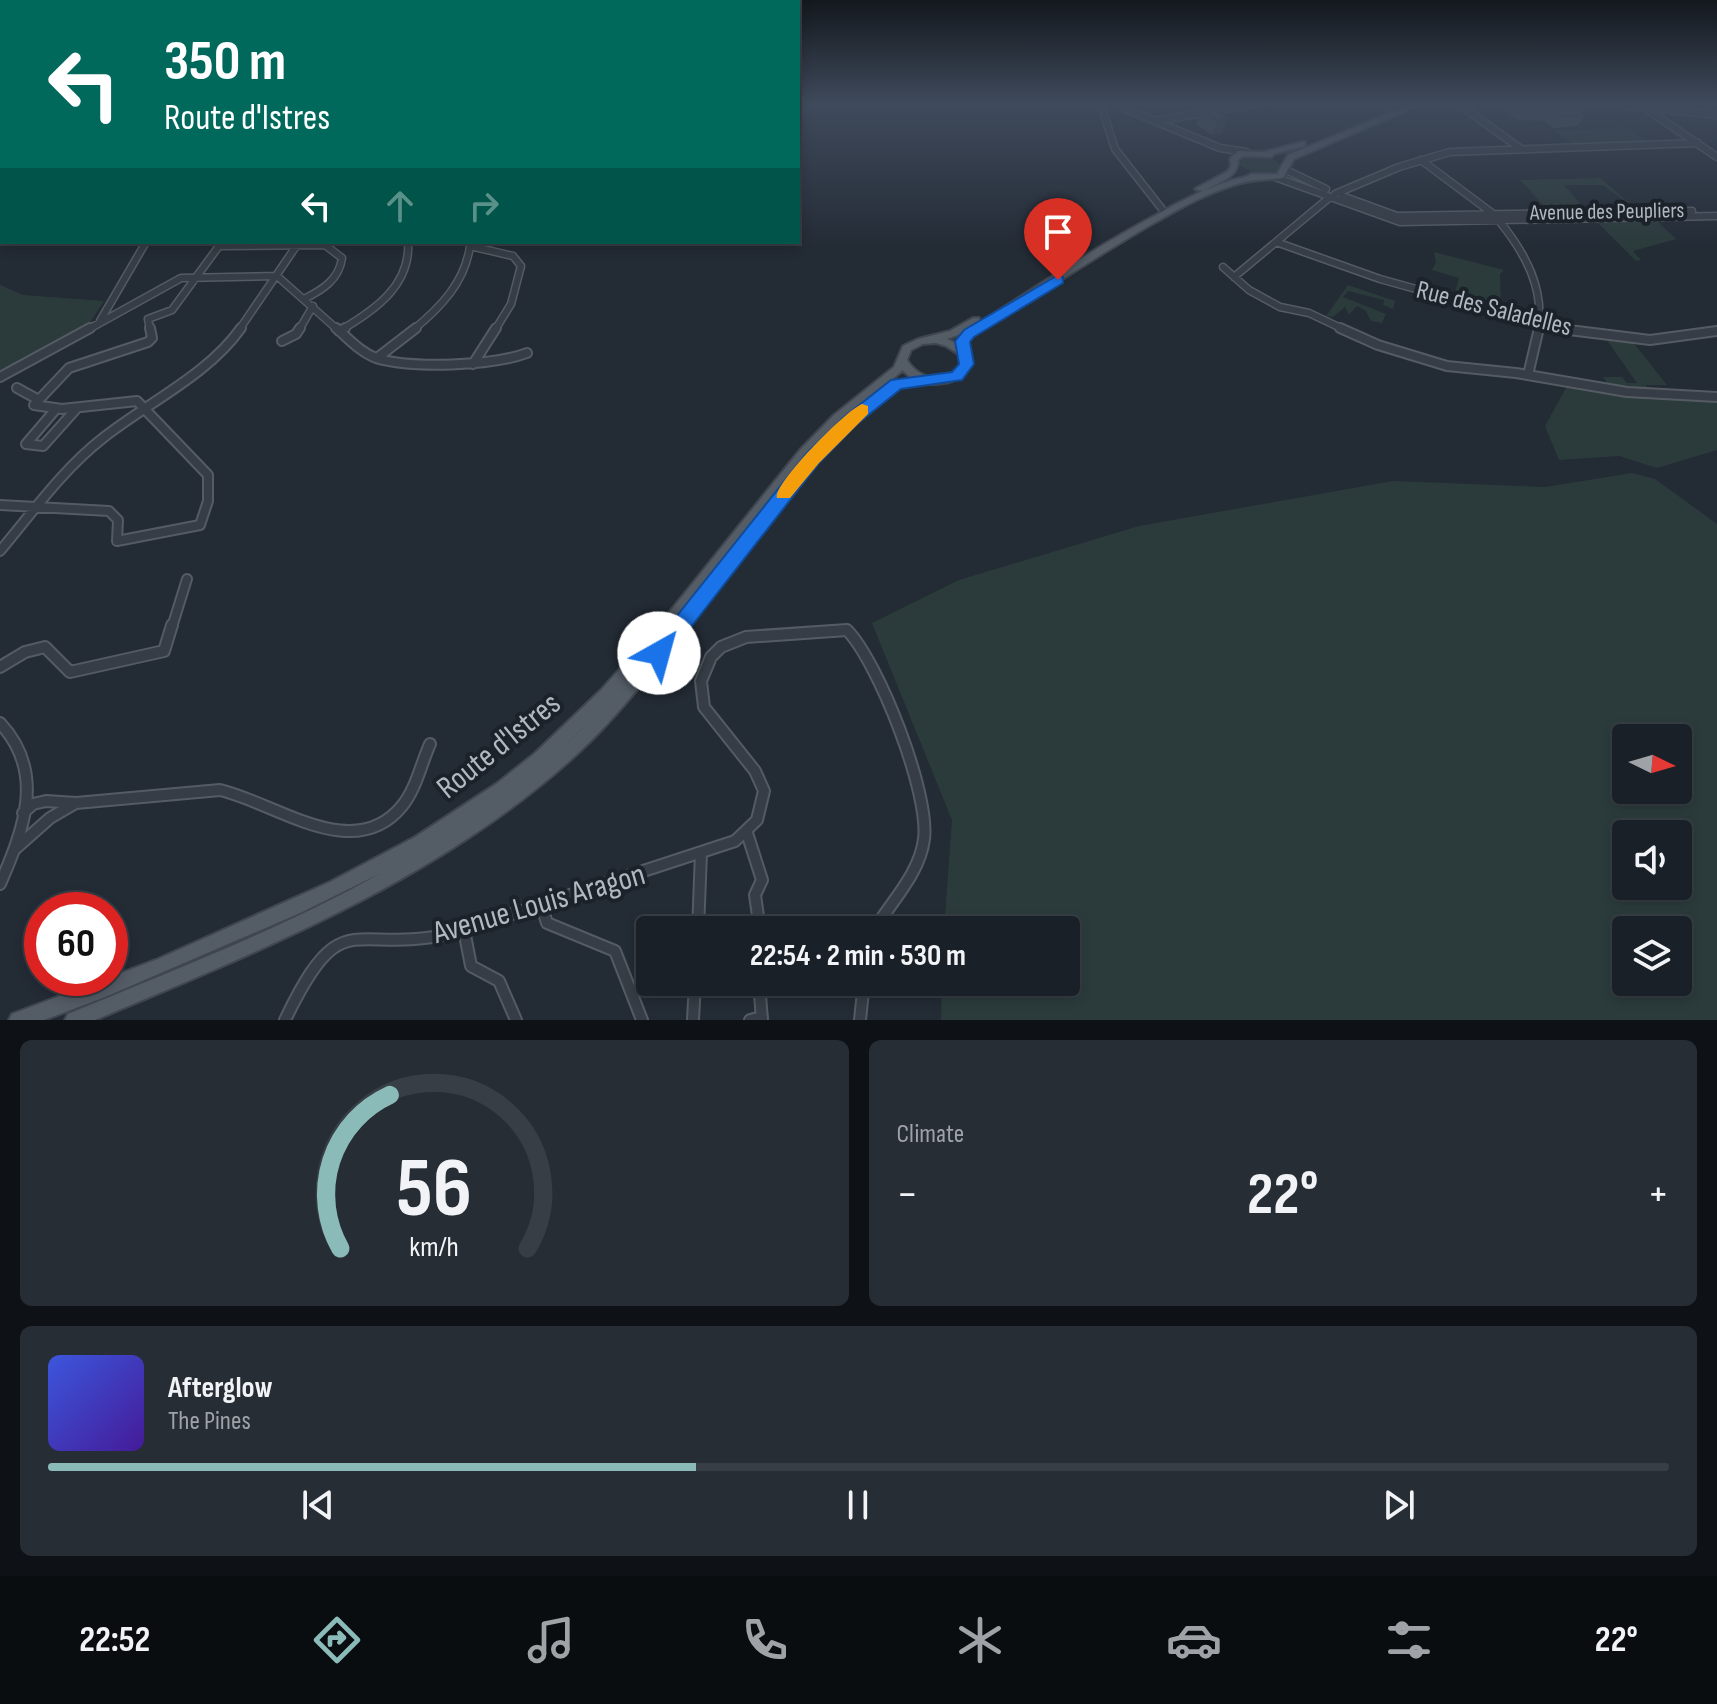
<!DOCTYPE html>
<meta charset="utf-8">
<style>
:root{--surface:#1a2028;--page:#272d34;--text:#f1f3f6;--muted:#9fa3a8;--line:#383e45;--accent:#8bbbb9}
body{margin:0;font-family:"Sofia Sans Condensed",sans-serif;background:var(--page);color:var(--text);height:100vh;display:flex;flex-direction:column;font-size:30px;white-space:nowrap}
*{box-sizing:border-box;margin:0}
p{font-size:26px;color:var(--muted)}
.icon{flex:none;width:44px;height:44px;fill:none;stroke:currentColor;stroke-width:2;stroke-linecap:round;stroke-linejoin:round}
.map{position:relative;height:1020px;overflow:hidden}
.panel{display:flex;flex-direction:column;gap:20px;padding:20px;background:#0e1216;flex:1}
.panel>*{flex:none}
.guide{position:absolute;left:0px;top:0px;width:800px;height:244px;box-shadow:0 4px 12px #0003,0 0 0 2px var(--line);background:#00695c;color:#fff;overflow:hidden}
.needle{width:52px;rotate:95deg}
.tools{position:absolute;left:1612px;top:724px;display:grid;gap:16px}
.tools a{display:grid;place-items:center;width:80px;height:80px;border-radius:8px;background:var(--surface);box-shadow:0 4px 12px #0003,0 0 0 2px var(--line);font-size:40px}
.speed{position:absolute;left:24px;top:892px;display:flex;gap:16px;font-size:40px;font-weight:700;text-align:center}
.speed>*{display:grid;place-content:center;width:104px;height:104px;border-radius:50%;background:var(--surface);box-shadow:0 4px 12px #0003,0 0 0 2px var(--line);line-height:1}
.speed .limit{border:12px solid #d22;background:#fff;color:#111}
.pin{position:absolute;display:grid;place-items:center;width:68px;height:68px;color:#fff;margin:-82px -34px;border-radius:50% 50% 50% 0;rotate:-45deg;box-shadow:0 0 8px #0007}
.pin .icon{rotate:45deg}
.me{position:absolute;width:88px;margin:-44px;rotate:38deg;stroke-linejoin:round;filter:drop-shadow(0 0 6px #0008)}
.turn{display:flex;align-items:center;gap:28px;height:168px;padding:0 32px;font-size:36px}
.turn .icon{width:104px;height:104px;stroke-width:2.5}
.turn b{display:block;font-size:56px;line-height:68px}
.lanes{display:flex;align-items:center;height:76px;padding:0 32px;background:#0003;justify-content:center;gap:40px;direction:ltr}
.lanes .off{opacity:.35}
.big{font-size:60px;font-weight:700;line-height:1.1}
.panel .tile{flex:1;display:flex;flex-direction:column;justify-content:center;gap:12px;min-width:0;padding:0 28px;border-radius:12px;background:var(--page)}
.panel .dial{align-items:center;gap:0}
.dial svg{height:208px;overflow:visible;fill:none;stroke:var(--line);stroke-width:7;stroke-linecap:round;text-anchor:middle}
.dial text{fill:var(--text);stroke:none}
.song{display:flex;align-items:center;gap:24px}
.cover{width:96px;height:96px;border-radius:12px;background:linear-gradient(135deg,hsl(230 70% 55%),hsl(260 70% 35%))}
.played{height:8px;border-radius:4px;background:linear-gradient(90deg,var(--accent) 40%,var(--line) 40%)}
.keys{display:flex;justify-content:space-around;direction:ltr}
.heat{display:flex;justify-content:space-between;align-items:center;font-size:44px;direction:ltr}
.panel .tiles{flex:1;display:grid;gap:20px;grid-template-columns:1fr 1fr}
.tile:last-child{grid-column:span 2}
.trip{position:absolute;left:636px;top:916px;width:444px;height:80px;border-radius:8px;background:var(--surface);box-shadow:0 4px 12px #0003,0 0 0 2px var(--line);font-weight:700;line-height:80px;text-align:center}
.dock{display:flex;height:128px;justify-content:space-around;align-items:center;background:#0a0d10;color:var(--muted)}
.dock .icon{width:56px;height:56px}
.dock .selected{color:var(--accent)}
.dock b{font-size:36px;color:var(--text)}
.map>svg:first-child{display:block}
.green{fill:#2b3b3b;fill-rule:evenodd}
.lines{fill:none;stroke-linecap:round;stroke-linejoin:round}
.minor-far2-casing{stroke:#545b63;stroke-width:9}
.minor-far1-casing{stroke:#545b63;stroke-width:12}
.minor-casing{stroke:#545b63;stroke-width:14}
.primary-casing{stroke:#3f464f;stroke-width:4}
.minor-far2{stroke:#363d46;stroke-width:6}
.minor-far1{stroke:#363d46;stroke-width:8}
.minor{stroke:#363d46;stroke-width:10}
.primary{fill:#545c66;fill-rule:evenodd}
.wall{fill:#414953}
.shaded-wall{fill:#353c43}
.building{fill:#4c5560;stroke:#353c43;stroke-width:2}
.route{fill:#1a73e8;stroke:#114b97;stroke-width:2}
.slow{fill:#f59e0b}
.labels{text-anchor:middle;dominant-baseline:central;stroke-width:8;stroke-linejoin:round;paint-order:stroke}
.far-street-label{font-size:22px;fill:#b1b8c2;stroke:#1c222a}
.street-label{font-size:26px;fill:#b1b8c2;stroke:#1c222a}
.near-street-label{font-size:32px;fill:#b1b8c2;stroke:#1c222a}
</style>
<div class="map">
<svg width="1717" height="1020" viewBox="0 0 1717 1020">
<rect width="100%" height="100%" fill="#232b35"/>
<path class="green" d="M1628,127L1647,142L1573,145L1554,131Z
M1244,156L1270,157L1282,166L1279,174L1257,175L1239,165Z
M1592,171L1627,201L1634,202H1626L1603,185H1564L1586,210L1549,211L1520,180L1599,178Z
M1656,220L1676,239L1633,251L1641,260L1636,261L1596,221Z
M1434,252L1504,270L1500,274L1501,311L1454,296L1459,278L1432,270L1436,262Z
M0,285L23,295L104,301L89,324L0,372Z
M1348,285L1395,301L1393,309L1383,305L1384,300L1348,291L1343,297L1386,314L1382,323L1371,321L1366,311L1357,306L1349,315L1345,307L1333,317L1326,316Z
M1606,339L1632,341L1667,385H1646L1648,389L1610,387L1603,377H1622L1627,383H1637Z
M1567,386L1647,397L1717,400V450L1657,468L1619,456L1559,460L1545,426Z
M1632,473L1655,479L1717,524V1020H941L942,982H1066V930H944L952,820L872,623L959,580L1139,526L1393,481L1545,487ZM1626,738H1678V790H1626ZM1626,834H1678V886H1626ZM1626,930H1678V982H1626Z"/>
<g class="lines">
<defs>
<path id="minor-far2" d="M1101,105L1115,149L1162,209
M1116,105L1220,148L1246,152
M1460,105L1521,149
M1622,105L1717,115
M1648,110L1717,157
M1154,121L1252,105
M1421,160L1492,213
M1286,170L1326,189
M1275,177L1400,222L1717,216
M1335,194L1399,167L1450,152L1698,143
M1342,196L1397,216L1692,211
M1500,222C1525,253 1545,289 1538,330
M470,242V246L513,256L521,266L511,304L495,330
M1276,242L1380,279L1563,330
M1223,267L1249,290L1280,307L1309,313L1345,330
M277,276L338,330
M1234,277L1330,197
M100,321L146,242
M87,330L181,278L277,276
M150,330L148,319L172,310L219,246L325,245L342,258C339,280 322,290 304,299
M239,330L299,242
M299,330L313,306
M341,330C375,310 411,285 408,242
M413,330C441,307 465,282 470,246"/>
<path id="minor-far1" d="M336,328C348,338 360,352 376,358C412,369 492,366 527,353
M1340,328L1378,345L1447,366L1516,373L1627,392L1717,397
M1553,328L1650,340L1717,331
M339,331L345,328
M282,341L296,334L300,328
M377,358L416,328
M473,364L496,328
M1528,375L1539,328
M0,377L90,328
M17,388L37,399
M56,409L26,444L43,446L77,408
M0,505L109,511L118,520L117,541L200,525L208,501V475L137,401L62,409L34,405L69,368L148,342L152,338L150,328
M0,551C32,513 63,469 103,438C147,403 208,375 241,328
M172,627L187,579"/>
<path id="minor" d="M0,667L25,652L45,647L70,672L164,651L172,625
M0,723C46,772 24,829 0,884
M23,813L33,804L46,801L76,803L220,790C276,803 354,865 402,806C416,789 421,764 430,744
M747,833L762,880L755,895L760,930
M15,849L50,818L74,804
M541,904L547,923L615,951L642,1020
M464,930L471,966L499,981L516,1020
M698,930L701,853
M759,982L762,1020
M285,1020C343,899 352,957 454,933L735,841L757,820L764,791L755,771L704,707L701,681L711,657L721,647L746,637L847,630C879,663 930,794 924,839C920,873 891,902 874,930
M693,1020L695,982
M750,1020L762,1017
M860,1020L864,982"/>
<path id="primary" d="M1409,105H1420L1294,159L1283,178C1267,180 1251,179 1234,185C1201,195 1170,214 1140,231C1083,265 1028,301 973,336L968,341L972,364C950,397 923,375 893,391C864,406 840,435 819,459C774,514 731,570 687,626C653,670 618,717 576,755C439,880 264,949 95,1020H65L68,1014C173,970 282,929 381,873L298,914L105,997L44,1020H9L12,1014L158,959L330,882L415,837L496,784L534,754L601,690L660,624L800,450L834,415L894,367L903,346L918,339L950,331L973,318H979V322L958,335L947,339L958,344V341L965,332C1029,292 1090,250 1156,215C1179,202 1204,189 1229,181C1237,178 1246,178 1251,174H1277L1288,155ZM936,343L946,346L960,355L962,364C947,384 920,381 907,360L911,350L923,344ZM902,370L911,378L883,387L902,371ZM585,726L550,759L580,731Z
M1302,142H1305V146L1274,154L1271,157L1243,156L1238,160C1239,178 1217,183 1202,191L1195,189L1228,171L1231,166L1230,159L1238,151L1264,152Z"/>
</defs>
<use href="#minor-far2" class="minor-far2-casing"/>
<use href="#minor-far1" class="minor-far1-casing"/>
<use href="#minor" class="minor-casing"/>
<use href="#primary" class="primary-casing"/>
<use href="#minor-far2" class="minor-far2"/>
<use href="#minor-far1" class="minor-far1"/>
<use href="#minor" class="minor"/>
<use href="#primary" class="primary"/>
</g>
<path class="wall" d="M1494,105H1573L1585,115L1578,126L1553,128L1545,121L1519,120Z
M1201,108L1227,117L1222,133L1212,135L1196,124Z"/>
<path class="shaded-wall" d="M1227,117L1222,133L1212,135L1217,120Z"/>
<path class="building" d="M1519,105H1573L1585,115L1560,116L1552,109H1525Z
M1210,106L1227,117L1217,120L1201,108Z"/>
<linearGradient id="sky" x2="0" y2="1"><stop stop-color="#13181d"/><stop offset="0.42" stop-color="#3f4a5c"/><stop offset="1" stop-color="#3f4a5c" stop-opacity="0"/></linearGradient>
<rect width="1717" height="248" fill="url(#sky)"/>
<path class="route" d="M1058,275L1063,277V283L974,337L970,342L974,364L962,380L901,389L856,425L819,463L666,659H652L648,653L652,647L806,454L844,417L891,380L952,372L959,364L955,341L964,330Z"/>
<path class="slow" d="M862,404L868,406V414L819,463L790,498H777C772,485 846,410 862,404Z"/>
<g class="labels">
<g class="far-street-label">
<text transform="translate(1607 212) rotate(-1)">Avenue des Peupliers</text>
</g>
<g class="street-label">
<text transform="translate(1494 309) rotate(14)">Rue des Saladelles</text>
</g>
<g class="near-street-label">
<text transform="translate(499 746) rotate(-39)">Route d'Istres</text>
<text transform="translate(539 904) rotate(-16)">Avenue Louis Aragon</text>
</g>
</g>
</svg>
<div class="tools">
<a><svg class="needle" viewBox="-14 -14 28 28"><path d="M0-13l5 13h-10z" fill="#e53935"/><path d="M0 13l5-13h-10z" fill="#9fa3a8"/></svg></a>
<a><svg class="icon" aria-label="sound" viewBox="0 0 24 24"><path d="M4 9h4l5-4v14l-5-4H4zM17 9q2 3 0 6"/></svg></a>
<a><svg class="icon" aria-label="layers" viewBox="0 0 24 24"><path d="M12 4l9 5-9 5-9-5zM3 14l9 5 9-5"/></svg></a>
</div>
<div class="speed"><div class="limit">60</div></div>
<div class="pin" style="left:1058px;top:280px;background:#d93025"><svg class="icon" aria-label="arrive" viewBox="0 0 24 24"><path d="M6 21V4h12l-3 4 3 4H6"/></svg></div>
<svg class="me" style="left:659px;top:653px" viewBox="-20 -20 40 40"><circle r="19" fill="#fff"/><path d="M0-13L10 11 0 6-10 11z" fill="#1a73e8"/></svg>
<div class="trip">22:54 · 2 min · 530 m</div>
<div class="guide">
<div class="turn"><svg class="icon" aria-label="left" viewBox="0 0 24 24"><path d="M17 20v-9H6M10 6l-5 5 5 5"/></svg><div><b>350 m</b>Route d'Istres</div></div>
<div class="lanes"><svg class="icon" aria-label="left" viewBox="0 0 24 24"><path d="M17 20v-9H6M10 6l-5 5 5 5"/></svg><svg class="icon off" aria-label="ahead" viewBox="0 0 24 24"><path d="M12 20V5M6 11l6-6 6 6"/></svg><svg class="icon off" aria-label="right" viewBox="0 0 24 24"><path d="M7 20v-9h11M14 6l5 5-5 5"/></svg></div>
</div>
</div>
<section class="panel">
<div class="tiles">
<div class="tile dial"><svg viewBox="0 0 100 80">
<path d="M14 69A42 42 0 1 1 86 69"/>
<path d="M14 69A42 42 0 0 1 33 10" stroke="#8bbbb9"/>
<text x="50" y="56" font-size="32" font-weight="700">56</text>
<text x="50" y="72" font-size="11">km/h</text>
</svg></div>
<div class="tile"><p>Climate</p>
<div class="heat"><a>−</a><b class="big">22°</b><a>+</a></div>
</div>
<div class="tile">
<div class="song"><i class="cover"></i><div><b>Afterglow</b><p>The Pines</p></div></div>
<div class="played"></div>
<div class="keys"><svg class="icon" aria-label="previous" viewBox="0 0 24 24"><path d="M18 5L8 12l10 7zM5 5v14"/></svg><svg class="icon" aria-label="pause" viewBox="0 0 24 24"><path d="M8 5v14M16 5v14"/></svg><svg class="icon" aria-label="next" viewBox="0 0 24 24"><path d="M6 5l10 7-10 7zM19 5v14"/></svg></div>
</div>
</div>
</section>
<nav class="dock">
<b>22:52</b>
<svg class="icon selected" aria-label="directions" viewBox="0 0 24 24"><path d="M12 3l9 9-9 9-9-9zM9 14v-3h6M13 9l2 2-2 2"/></svg>
<svg class="icon" aria-label="music" viewBox="0 0 24 24"><path d="M9 18V5l10-2v13"/><circle cx="6" cy="18" r="3"/><circle cx="16" cy="16" r="3"/></svg>
<svg class="icon" aria-label="phone" viewBox="0 0 24 24"><path d="M5 4h4l2 5-3 2q2 4 5 5l2-3 5 2v4C11 20 4 13 5 4z"/></svg>
<svg class="icon" aria-label="climate" viewBox="0 0 24 24"><path d="M12 3v18M4 7l16 10M4 17L20 7"/></svg>
<svg class="icon" aria-label="car" viewBox="0 0 24 24"><path d="M5 17H2v-5l4-1 3-4h7l3 4 3 1v5h-3M9 17h6M6 11h13"/><circle cx="7" cy="17" r="2"/><circle cx="17" cy="17" r="2"/></svg>
<svg class="icon" aria-label="filters" viewBox="0 0 24 24"><path d="M4 7h16M4 17h16"/><circle cx="9" cy="7" r="2"/><circle cx="15" cy="17" r="2"/></svg>
<b>22°</b>
</nav>
